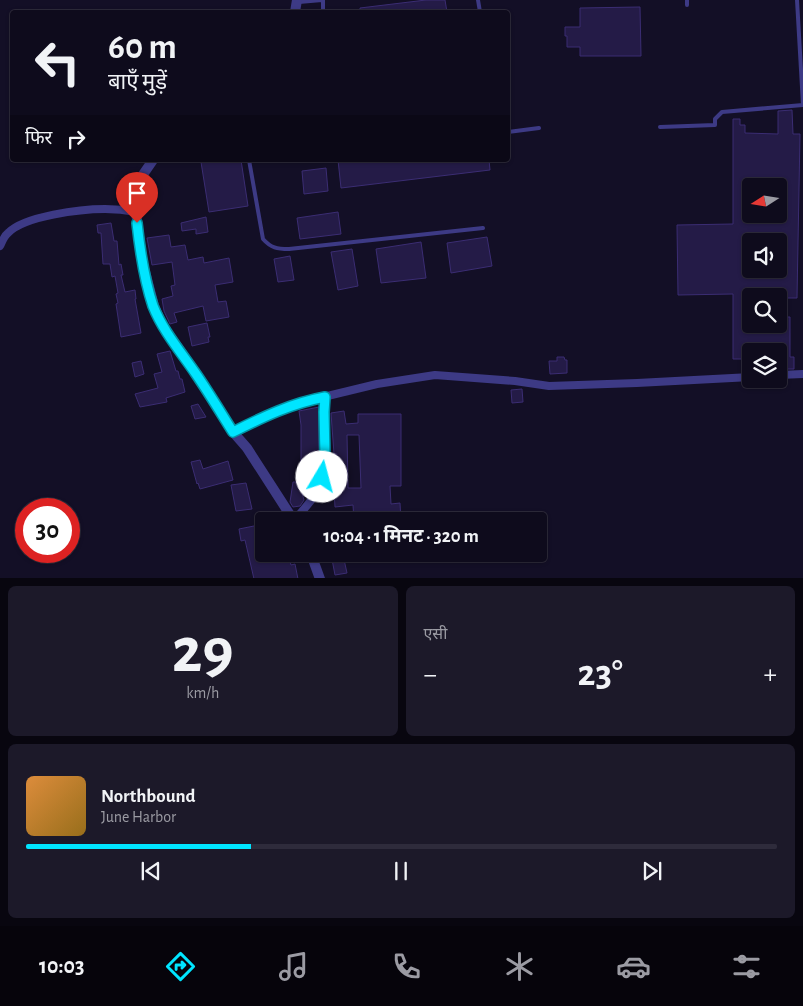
<!DOCTYPE html>
<html lang="hi">
<meta charset="utf-8">
<style>
:root{--surface:#0e0b1c;--page:#1c1929;--text:#f1f3f6;--muted:#9b9ba3;--line:#2e2b3b;--accent:#00e5ff}
body{margin:0;font-family:"Alegreya Sans","Noto Sans Devanagari",sans-serif;background:var(--page);color:var(--text);height:100vh;display:flex;flex-direction:column;font-size:19px;white-space:nowrap}
*{box-sizing:border-box;margin:0}
p{font-size:16px;color:var(--muted)}
.icon{flex:none;width:28px;height:28px;fill:none;stroke:currentColor;stroke-width:2;stroke-linecap:round;stroke-linejoin:round}
.map{position:relative;height:578px;overflow:hidden}
.details{display:flex;flex-direction:column;gap:8px;padding:8px;background:#08060f;flex:1}
.details>*{flex:none}
.hud{position:absolute;left:10px;top:10px;width:500px;height:152px;border-radius:5px;box-shadow:0 1px 4px #0004,0 0 0 1px var(--line);background:#0e0b1c;color:var(--text);overflow:hidden}
.needle{width:32px;rotate:258deg}
.tools{position:absolute;left:742px;top:178px;display:grid;gap:10px}
.tools a{display:grid;place-items:center;width:45px;height:45px;border-radius:5px;background:var(--surface);box-shadow:0 1px 4px #0004,0 0 0 1px var(--line);font-size:25px}
.speed{position:absolute;left:15px;top:498px;display:flex;gap:10px;font-size:25px;font-weight:700;text-align:center}
.speed>*{display:grid;place-content:center;width:65px;height:65px;border-radius:50%;background:var(--surface);box-shadow:0 1px 4px #0004,0 0 0 1px var(--line);line-height:1}
.speed .limit{border:8px solid #d22;background:#fff;color:#111}
.pin{position:absolute;display:grid;place-items:center;width:42px;height:42px;color:#fff;margin:-51px -21px;border-radius:50% 50% 50% 0;rotate:-45deg;box-shadow:0 0 5px #0007}
.pin .icon{rotate:45deg}
.me{position:absolute;width:55px;margin:-28px;rotate:8deg;stroke-linejoin:round;filter:drop-shadow(0 0 4px #0008)}
.turn{display:flex;align-items:center;gap:18px;height:105px;padding:0 15px;font-size:22px}
.turn .icon{width:65px;height:65px;stroke-width:2.5}
.turn b{display:block;font-size:35px;line-height:42px}
.then{display:flex;align-items:center;height:48px;padding:0 15px;background:#0003;gap:10px;font-size:19px}
.big{font-size:38px;font-weight:700;line-height:1.1}
.details .widget{flex:1;display:flex;flex-direction:column;justify-content:center;gap:8px;min-width:0;padding:0 18px;border-radius:8px;background:var(--page)}
.details .dial{align-items:center;gap:0}
.dial b{font-size:65px;line-height:1}
.song{display:flex;align-items:center;gap:15px}
.cover{width:60px;height:60px;border-radius:8px;background:linear-gradient(135deg,hsl(30 70% 55%),hsl(40 70% 35%))}
.played{height:5px;border-radius:2px;background:linear-gradient(90deg,var(--accent) 30%,var(--line) 30%)}
.keys{display:flex;justify-content:space-around;direction:ltr}
.heat{display:flex;justify-content:space-between;align-items:center;font-size:28px;direction:ltr}
.details .tiles{flex:1;display:grid;gap:8px;grid-template-columns:1fr 1fr}
.widget:last-child{grid-column:span 2}
.trip{position:absolute;left:255px;top:512px;width:292px;height:50px;border-radius:5px;background:var(--surface);box-shadow:0 1px 4px #0004,0 0 0 1px var(--line);font-weight:700;line-height:50px;text-align:center}
.menu{display:flex;height:80px;justify-content:space-around;align-items:center;background:#06040b;color:var(--muted)}
.menu .icon{width:35px;height:35px}
.menu .active{color:var(--accent)}
.menu b{font-size:22px;color:var(--text)}
.map>svg:first-child{display:block}
.building{fill:#241b47;stroke:#3b2d73;fill-rule:evenodd}
.lines{fill:none;stroke-linecap:round;stroke-linejoin:round}
.service{stroke:#3d3a85;stroke-width:4}
.minor{stroke:#3d3a85;stroke-width:8}
.tertiary{stroke:#3d3a85;stroke-width:10}
.route-casing{stroke:#0095a6;stroke-width:12}
.route{stroke:#00e5ff;stroke-width:9}
</style>
<div class="map">
<svg width="803" height="579" viewBox="0 0 803 579">
<rect width="100%" height="100%" fill="#130f26"/>
<path class="building" d="M426,0H445L447,12H360V8Z
M640,7L641,56H580V47H567V36H565V27H580V8Z
M792,110L793,134H800L797,298H779V296H745V324H779V317H790V357H794V369H779V346L745,345V359H733V294L678,295L677,225L733,224V119H740V125H745V133L778,134V111ZM745,186H779V214H745ZM745,241H779V269H745Z
M213,160H241L248,206L209,212L201,162Z
M338,160H489L490,170L341,188Z
M326,168L328,191L304,194L302,171Z
M338,212L341,234L300,239L297,218Z
M206,217L208,232L196,234V229L182,231L181,223Z
M111,223L114,241H117L119,265L121,264L123,275H121L125,292L135,290L136,299H135L141,333L121,337L116,304L118,303L116,294L118,293L115,276L112,277L110,264H103L101,233H98L97,225Z
M169,235L171,247L185,245L188,260L203,257L204,263L229,258L233,282L215,285L218,302L226,301L229,317L206,321L203,306L174,313L177,322L170,324L164,311L162,299L173,296L171,286L175,285L172,262L152,265L147,238Z
M487,237L492,266L451,273L447,243Z
M421,242L426,278L381,283L376,249Z
M352,249L358,286L338,290L331,252Z
M290,256L294,280L278,282L274,259Z
M207,323L210,337H208L209,342L192,346L188,327Z
M170,351L176,371H178L180,379H182L185,392L166,398L167,402L140,407L135,394L158,388L154,374L162,372L157,354Z
M557,357H564L565,360H567V373L550,374L549,361H557Z
M141,361L144,374L135,377L132,363Z
M522,389L523,402L512,403L511,390Z
M198,404L206,417L195,419L191,406Z
M319,407V454L317,453L316,460H314L312,478H310L311,488H306V493H302L304,500L300,506L293,507L290,502L293,482H300L299,478H301V425L299,411Z
M344,411L346,424L358,423V414H401V486H390L391,504L400,503L401,521H354L353,505L335,507L333,475H337V454H334L331,413ZM347,435H359L361,488H348Z
M200,460L203,469L228,461L233,480L200,489L198,483L197,484L191,462Z
M246,483L252,509L236,511L231,485Z
M264,524V556L273,554H288L291,565L295,564L298,579H254L245,540L241,541L239,529Z
M331,554L343,555L347,573L335,575Z"/>
<g class="lines">
<path class="service" d="M323,0V12
M478,0L480,12
M687,0V5
M797,0L803,105
M299,2L322,0
M660,127L715,125V119L722,112L803,105
M508,132L539,128
M249,160L263,239C271,248 277,249 289,249L483,228"/>
<path class="minor" d="M0,246C2,242 4,236 8,233C24,216 81,209 105,209C115,209 126,210 136,212
M779,375L803,374
M233,432L274,412L311,400L377,384L435,375L515,381L549,386L637,383L751,377
M294,521C302,511 312,501 318,490C331,462 322,427 325,397"/>
<path class="tertiary" d="M295,12L297,0
M153,160L142,176L136,194V212L142,260L154,306L163,326L196,373L233,432L247,448L294,521
M311,554L320,579"/>
</g>
<g class="lines">
<defs>
<path id="route" d="M137,223C140,251 144,279 153,306C163,331 181,352 196,374C209,393 221,413 233,432C263,417 292,403 325,397L324,412L325,455L322,477"/>
</defs>
<use href="#route" class="route-casing"/>
<use href="#route" class="route"/>
</g>
</svg>
<div class="tools">
<a><svg class="needle" viewBox="-14 -14 28 28"><path d="M0-13l5 13h-10z" fill="#e53935"/><path d="M0 13l5-13h-10z" fill="#9b9ba3"/></svg></a>
<a><svg class="icon" aria-label="sound" viewBox="0 0 24 24"><path d="M4 9h4l5-4v14l-5-4H4zM17 9q2 3 0 6"/></svg></a>
<a><svg class="icon" aria-label="search" viewBox="0 0 24 24"><circle cx="10" cy="10" r="6"/><path d="M15 15l6 6"/></svg></a>
<a><svg class="icon" aria-label="layers" viewBox="0 0 24 24"><path d="M12 4l9 5-9 5-9-5zM3 14l9 5 9-5"/></svg></a>
</div>
<div class="speed"><div class="limit">30</div></div>
<div class="pin" style="left:137px;top:223px;background:#d93025"><svg class="icon" aria-label="arrive" viewBox="0 0 24 24"><path d="M6 21V4h12l-3 4 3 4H6"/></svg></div>
<svg class="me" style="left:322px;top:477px" viewBox="-20 -20 40 40"><circle r="19" fill="#fff"/><path d="M0-13L10 11 0 6-10 11z" fill="#00e5ff"/></svg>
<div class="trip">10:04 · 1 मिनट · 320 m</div>
<div class="hud">
<div class="turn"><svg class="icon" aria-label="left" viewBox="0 0 24 24"><path d="M17 20v-9H6M10 6l-5 5 5 5"/></svg><div><b>60 m</b>बाएँ मुड़ें</div></div>
<div class="then">फिर<svg class="icon" aria-label="right" viewBox="0 0 24 24"><path d="M7 20v-9h11M14 6l5 5-5 5"/></svg></div>
</div>
</div>
<section class="details">
<div class="tiles">
<div class="widget dial"><b>29</b><p>km/h</p></div>
<div class="widget"><p>एसी</p>
<div class="heat"><a>−</a><b class="big">23°</b><a>+</a></div>
</div>
<div class="widget">
<div class="song"><i class="cover"></i><div><b>Northbound</b><p>June Harbor</p></div></div>
<div class="played"></div>
<div class="keys"><svg class="icon" aria-label="previous" viewBox="0 0 24 24"><path d="M18 5L8 12l10 7zM5 5v14"/></svg><svg class="icon" aria-label="pause" viewBox="0 0 24 24"><path d="M8 5v14M16 5v14"/></svg><svg class="icon" aria-label="next" viewBox="0 0 24 24"><path d="M6 5l10 7-10 7zM19 5v14"/></svg></div>
</div>
</div>
</section>
<nav class="menu">
<b>10:03</b>
<svg class="icon active" aria-label="directions" viewBox="0 0 24 24"><path d="M12 3l9 9-9 9-9-9zM9 14v-3h6M13 9l2 2-2 2"/></svg>
<svg class="icon" aria-label="music" viewBox="0 0 24 24"><path d="M9 18V5l10-2v13"/><circle cx="6" cy="18" r="3"/><circle cx="16" cy="16" r="3"/></svg>
<svg class="icon" aria-label="phone" viewBox="0 0 24 24"><path d="M5 4h4l2 5-3 2q2 4 5 5l2-3 5 2v4C11 20 4 13 5 4z"/></svg>
<svg class="icon" aria-label="climate" viewBox="0 0 24 24"><path d="M12 3v18M4 7l16 10M4 17L20 7"/></svg>
<svg class="icon" aria-label="car" viewBox="0 0 24 24"><path d="M5 17H2v-5l4-1 3-4h7l3 4 3 1v5h-3M9 17h6M6 11h13"/><circle cx="7" cy="17" r="2"/><circle cx="17" cy="17" r="2"/></svg>
<svg class="icon" aria-label="filters" viewBox="0 0 24 24"><path d="M4 7h16M4 17h16"/><circle cx="9" cy="7" r="2"/><circle cx="15" cy="17" r="2"/></svg>
</nav>
